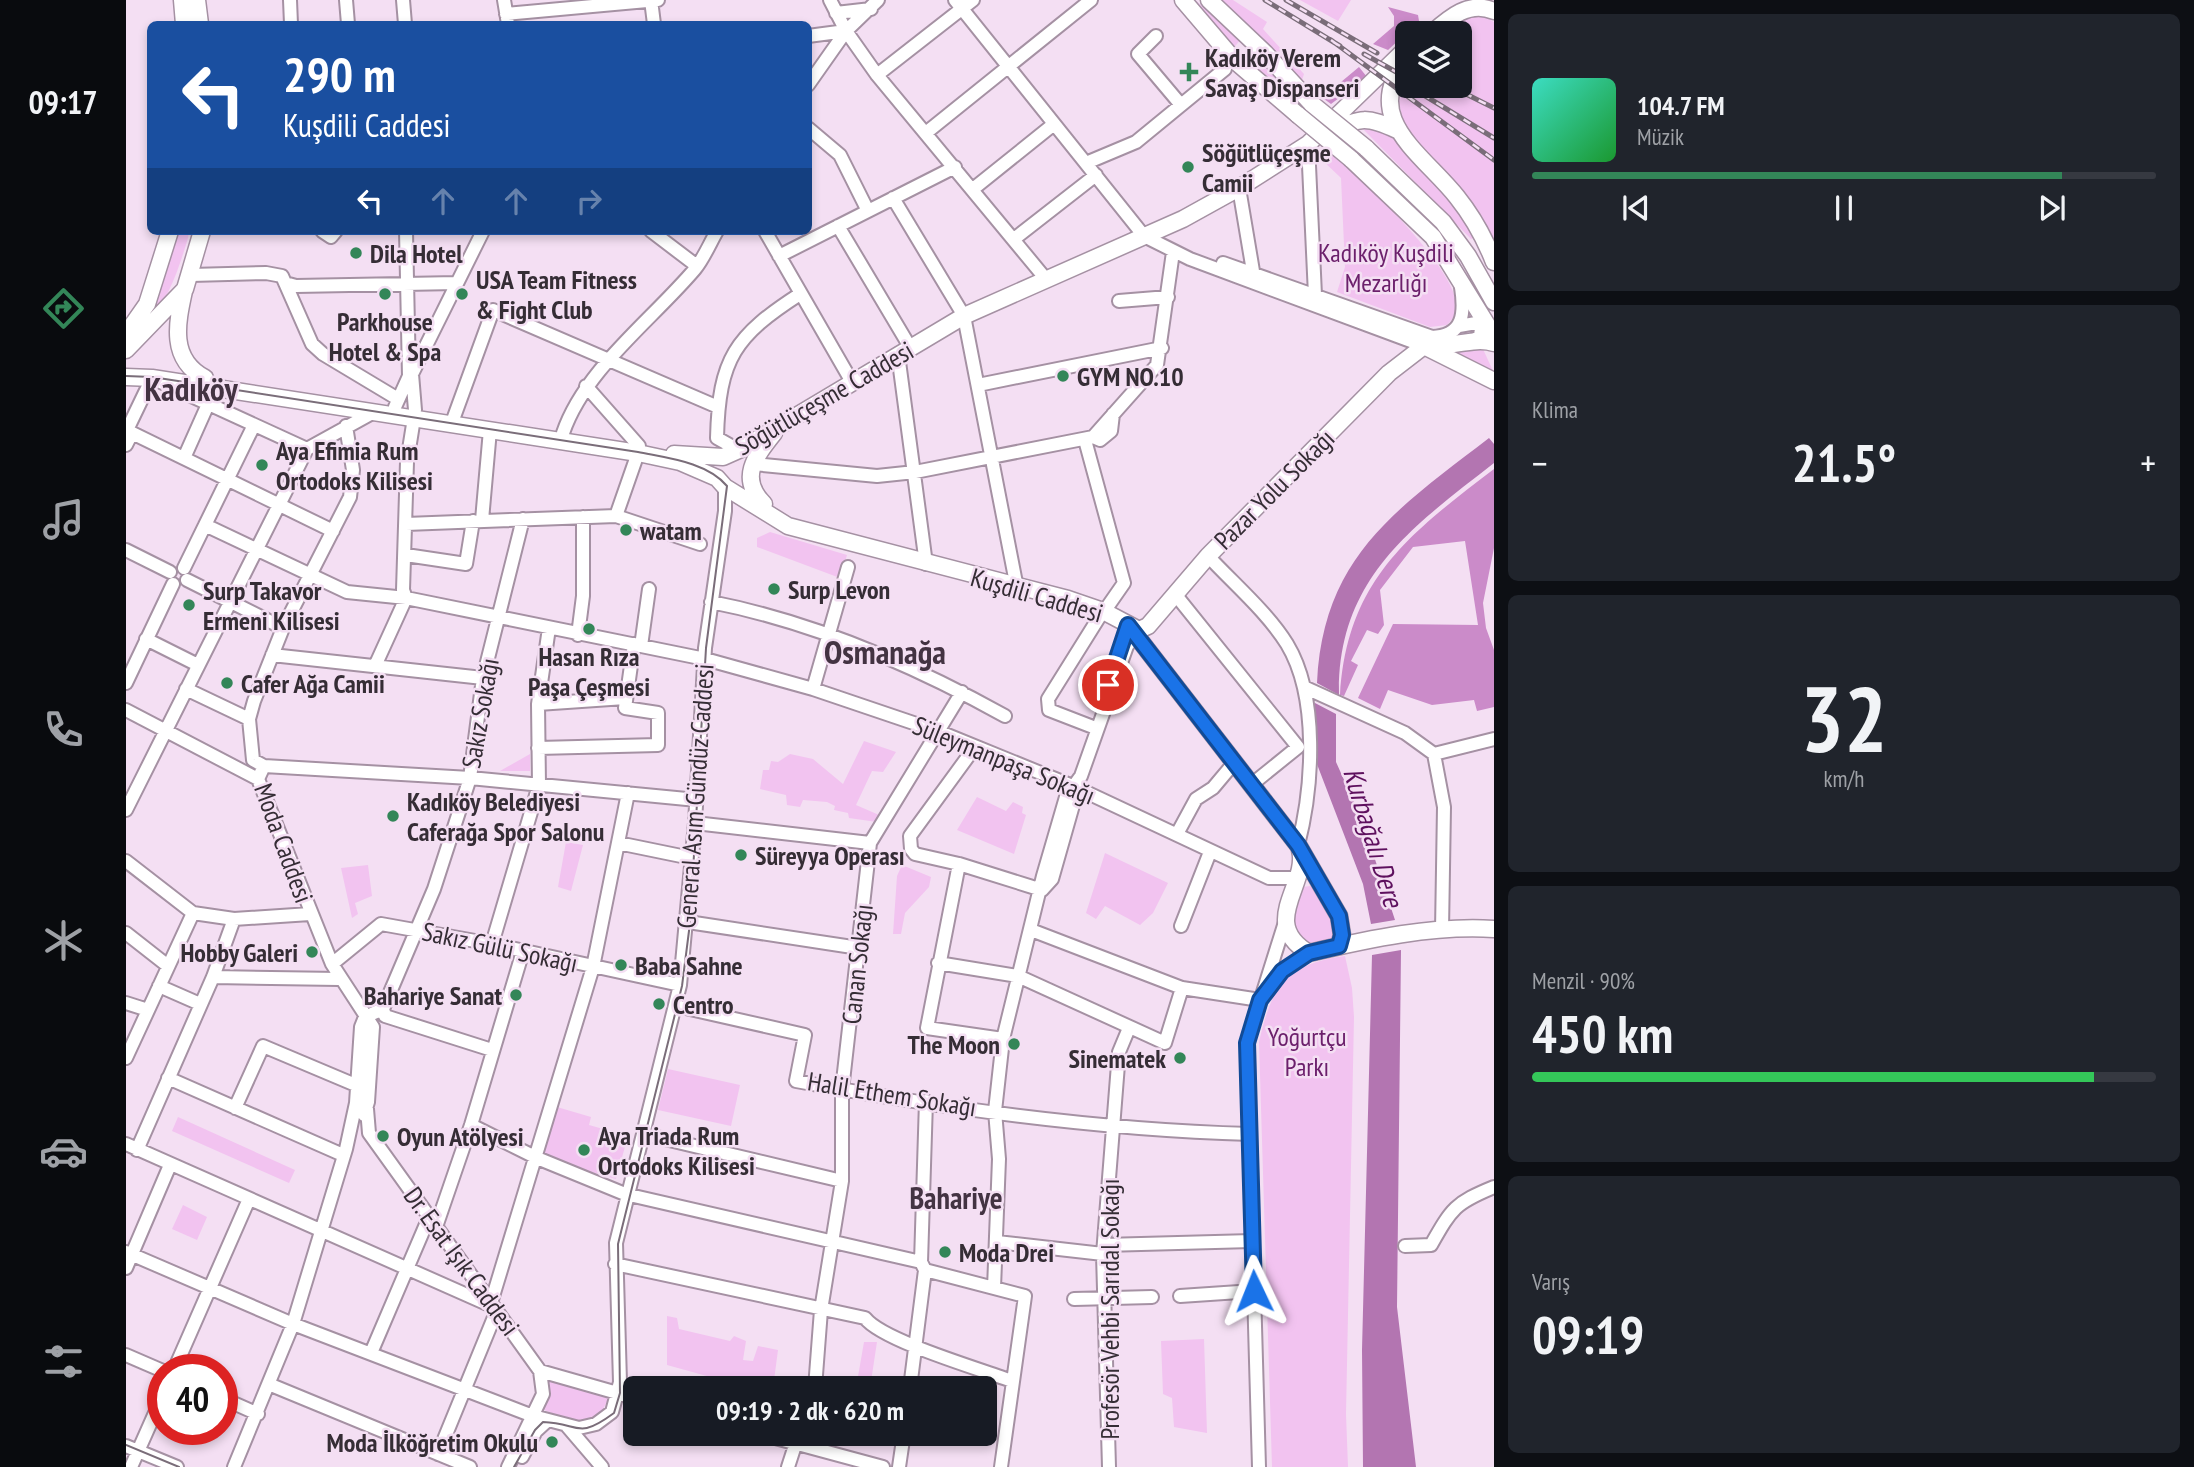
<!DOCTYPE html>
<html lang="tr">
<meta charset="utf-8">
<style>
:root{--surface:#171b24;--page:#20242c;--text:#f1f3f6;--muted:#9ea1a6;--line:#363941;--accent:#338658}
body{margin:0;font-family:"PT Sans Narrow",sans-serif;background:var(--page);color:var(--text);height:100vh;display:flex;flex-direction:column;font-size:26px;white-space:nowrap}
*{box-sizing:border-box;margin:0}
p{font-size:23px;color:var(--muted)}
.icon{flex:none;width:38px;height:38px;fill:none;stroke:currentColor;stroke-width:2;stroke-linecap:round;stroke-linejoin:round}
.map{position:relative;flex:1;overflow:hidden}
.panel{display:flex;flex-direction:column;gap:14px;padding:14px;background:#0d0f14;width:700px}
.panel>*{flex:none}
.banner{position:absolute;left:21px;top:21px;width:665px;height:214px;border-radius:10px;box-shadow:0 4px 10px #0003;background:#1a4fa0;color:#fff;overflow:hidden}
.tools{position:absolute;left:1269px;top:21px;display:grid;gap:14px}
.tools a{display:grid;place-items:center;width:77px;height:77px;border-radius:10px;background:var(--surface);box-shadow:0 4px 10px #0003;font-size:35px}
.speed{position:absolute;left:21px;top:1354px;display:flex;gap:14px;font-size:35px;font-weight:700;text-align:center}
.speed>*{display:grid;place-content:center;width:91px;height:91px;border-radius:50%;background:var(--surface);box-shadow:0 4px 10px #0003;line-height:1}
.speed .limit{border:10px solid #d22;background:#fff;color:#111}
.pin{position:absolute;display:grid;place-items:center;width:60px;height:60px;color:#fff;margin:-30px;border:4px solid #fff;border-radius:50%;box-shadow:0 2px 7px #0007}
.me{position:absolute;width:77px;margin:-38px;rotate:358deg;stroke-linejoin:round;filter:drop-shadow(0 0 5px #0008)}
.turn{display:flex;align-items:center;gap:24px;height:147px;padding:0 21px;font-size:32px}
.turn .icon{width:91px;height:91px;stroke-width:2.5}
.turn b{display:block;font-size:49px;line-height:60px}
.lanes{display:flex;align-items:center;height:66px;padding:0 21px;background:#0003;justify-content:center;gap:35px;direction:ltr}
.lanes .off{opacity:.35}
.big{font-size:52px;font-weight:800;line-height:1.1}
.panel .tile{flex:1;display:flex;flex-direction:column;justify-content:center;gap:10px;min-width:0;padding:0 24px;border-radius:10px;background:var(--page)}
.panel .dial{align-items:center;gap:0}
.dial b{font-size:91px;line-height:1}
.song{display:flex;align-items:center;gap:21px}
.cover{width:84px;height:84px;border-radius:10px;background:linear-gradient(135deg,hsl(170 70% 55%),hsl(130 70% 35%))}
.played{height:7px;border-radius:4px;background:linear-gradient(90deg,var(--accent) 85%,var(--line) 85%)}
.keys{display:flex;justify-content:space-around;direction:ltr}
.heat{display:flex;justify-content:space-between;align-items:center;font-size:38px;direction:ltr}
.charge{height:10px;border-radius:5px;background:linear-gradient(90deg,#34c759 90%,var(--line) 0)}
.trip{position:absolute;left:497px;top:1376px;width:374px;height:70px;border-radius:10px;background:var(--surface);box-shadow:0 4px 10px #0003;font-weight:800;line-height:70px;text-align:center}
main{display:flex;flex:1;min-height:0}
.menu{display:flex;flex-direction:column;width:126px;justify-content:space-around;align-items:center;background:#090b0e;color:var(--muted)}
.menu .icon{width:49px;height:49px}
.menu .on{color:var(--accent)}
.menu b{font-size:32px;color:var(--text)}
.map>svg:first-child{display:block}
.green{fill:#f2c3f0}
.forest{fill:#cb8bc9}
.water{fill:#b375b1}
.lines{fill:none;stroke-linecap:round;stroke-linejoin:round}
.minor-casing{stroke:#a591a3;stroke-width:16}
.major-casing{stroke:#a591a3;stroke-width:19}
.minor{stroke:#fff;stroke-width:12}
.major{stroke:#fff;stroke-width:16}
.tram{stroke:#7a6d79;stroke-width:2}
.rail-casing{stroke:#7a6d79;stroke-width:5}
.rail{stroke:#f4dff3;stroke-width:2.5;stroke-dasharray:8;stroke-linecap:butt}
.major-bridge-casing{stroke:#a591a3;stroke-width:19;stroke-linecap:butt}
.major-bridge{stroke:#fff;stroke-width:16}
.route-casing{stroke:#114b97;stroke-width:18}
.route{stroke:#1a73e8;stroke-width:12}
.poi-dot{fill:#338658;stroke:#f4dff3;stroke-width:2.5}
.labels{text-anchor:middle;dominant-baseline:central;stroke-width:5;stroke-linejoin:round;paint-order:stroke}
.poi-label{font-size:26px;font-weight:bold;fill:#352d35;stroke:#f4dff3;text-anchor:start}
.park-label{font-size:26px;fill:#6c206c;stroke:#f4dff3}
.street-label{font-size:26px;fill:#352d35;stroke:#f4dff3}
.water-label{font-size:28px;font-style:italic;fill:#5e105e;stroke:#f4dff3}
.quarter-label{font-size:30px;font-weight:bold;fill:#433342;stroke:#f4dff3}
.district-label{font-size:33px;font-weight:bold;fill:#433342;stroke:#f4dff3}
</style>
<main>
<nav class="menu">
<b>09:17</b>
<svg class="icon on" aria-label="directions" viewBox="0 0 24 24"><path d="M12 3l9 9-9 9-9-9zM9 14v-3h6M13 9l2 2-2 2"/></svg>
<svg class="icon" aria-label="music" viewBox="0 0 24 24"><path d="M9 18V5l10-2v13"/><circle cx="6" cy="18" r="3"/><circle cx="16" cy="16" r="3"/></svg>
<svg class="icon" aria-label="phone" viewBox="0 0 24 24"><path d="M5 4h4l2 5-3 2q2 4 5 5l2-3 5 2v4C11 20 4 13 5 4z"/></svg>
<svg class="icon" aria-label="climate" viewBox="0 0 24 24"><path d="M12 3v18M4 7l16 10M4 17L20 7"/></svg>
<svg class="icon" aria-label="car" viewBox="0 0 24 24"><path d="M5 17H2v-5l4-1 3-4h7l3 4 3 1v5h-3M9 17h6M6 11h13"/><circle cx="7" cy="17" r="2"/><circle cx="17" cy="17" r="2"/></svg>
<svg class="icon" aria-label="filters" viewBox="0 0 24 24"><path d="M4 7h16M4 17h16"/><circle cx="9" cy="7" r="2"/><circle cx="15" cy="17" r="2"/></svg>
</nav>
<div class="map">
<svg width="1368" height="1467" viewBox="0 0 1368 1467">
<rect width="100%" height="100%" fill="#f4dff3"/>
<path class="green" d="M1063,0H1069L1115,39L1106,50Z
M1090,0H1107L1141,22L1137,29L1178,74L1176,80L1137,38Z
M1174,0H1225L1212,21Z
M1354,14L1368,22V247L1278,129L1273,102L1281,78V86H1334V33H1319L1343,15Z
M1128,57H1133L1179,106L1176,108L1127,64Z
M1252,125C1293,153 1324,195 1351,236L1345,239L1234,126Z
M1201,150C1235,178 1323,260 1330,302C1332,313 1327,318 1321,325L1304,327L1211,292L1219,267L1215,178L1194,158Z
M49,231H63L62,238C52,271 43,298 21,325Z
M1356,347L1368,373L1326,352Z
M644,532L721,555L714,578L631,547V538Z
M738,741L770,752L757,772L746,771L730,805L760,818L751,822L723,818L722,813L708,810L709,806L701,802L677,800L674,807L661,805L660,795L634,789L637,770H643L645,761L652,762L664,754L687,759L717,784Z
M404,754V771H374Z
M851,797L880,811L887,802L897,807L896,813L900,815L888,854L831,830Z
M440,842L457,845L445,891L432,887Z
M979,853L1042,883L1027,913L1014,925L979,906L970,919L960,913Z
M242,865L246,896L229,903L232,914L226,918L215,868Z
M776,865L805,877L803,887L779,913L775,934H767L771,876Z
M1184,886L1191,890L1215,936L1186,950L1172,943L1164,907L1171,888Z
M1219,956L1226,988L1228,1017L1220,1414L1222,1467H1146L1133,1042C1146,985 1160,964 1219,956Z
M542,1069L614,1085L605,1126L532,1110Z
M431,1107L465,1117L463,1125L502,1136L490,1179L416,1158Z
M52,1117L169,1170L163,1183L46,1131Z
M57,1205L81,1217L71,1240L46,1229Z
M541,1316L551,1318L553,1329L604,1341L608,1336L620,1341L617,1360L627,1361L632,1346L652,1350L647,1388H624L541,1365Z
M1078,1339L1081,1433L1048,1427L1046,1398L1037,1394L1035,1341Z
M738,1342H751L744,1388H730Z
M423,1378L484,1393C471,1435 447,1422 416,1409L420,1381Z"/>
<path class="forest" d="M1262,7L1292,15L1293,21L1262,50L1247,44L1268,26V16Z
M1233,67L1241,77L1205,104L1194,96L1203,92Z
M1368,469V548L1357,603L1360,628L1368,650V707L1351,711L1348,700L1306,705L1262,690L1254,709L1232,698L1267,624L1352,625L1339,541L1287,547L1254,590L1258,625L1252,634L1241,630L1225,661L1232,665L1218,696L1214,695C1221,580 1283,534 1368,469Z"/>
<path class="water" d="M1363,438L1368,444V463C1286,527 1211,579 1213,695L1191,683C1197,556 1271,509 1363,438Z
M1189,703L1210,714V762L1236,820L1269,920L1245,924L1237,884L1189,759Z
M1275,950L1271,1307L1290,1467H1237L1236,1350L1246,955Z"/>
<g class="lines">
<defs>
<path id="minor" d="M164,0L165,24
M220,0L222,24
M277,0L279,24
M378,0L382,24
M525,0L528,24
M704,0L720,31L751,75L919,278
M829,0L1018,236L1064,259L1298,346
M710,13L745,9
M380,14L532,0
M682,36L720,31
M1030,36L1012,54L1055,105
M751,75L847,0
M682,85L720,31L752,0
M682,128L714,155L742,211
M801,132L965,0
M1182,144L1189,295
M960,163L1010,142L1099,69
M1113,188L1128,277
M847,189L928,124
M767,198L838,316L891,588
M712,226L784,347
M196,231L205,237L210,231
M525,231L571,266
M639,231L726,382
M888,239L970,175
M653,256L829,167
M1097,263L1306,337C1338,336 1339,313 1335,287
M65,275L140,273L156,276L186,344L197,354L272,399
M159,283L170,286L331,283
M993,301L1042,297
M1333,326L1350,323L1355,328L1354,336L1345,342
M772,354L800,564
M852,385L1036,348
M460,386L513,446
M269,407L283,376L280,231
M289,410L286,374L357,231
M328,417L367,310L592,407
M220,426L227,470L224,497L157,628L128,701L123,719L127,760L138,766L344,778L571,800
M0,430L207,531
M1,430L26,378L181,449
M437,433C459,369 526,320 569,269C578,258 584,243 591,231
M967,437L1031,365L1047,252
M959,440L998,583L982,606
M0,445L6,433
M607,447L591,438C593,358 609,336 674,294
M181,449L248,412
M58,458L83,402
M627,464L751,476L789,472L967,437L974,440L985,431L987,414
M490,516L512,453
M356,520L364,430
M280,524L490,516L574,544
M79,525L221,592L280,598L579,659L687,689L814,732L949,787L1143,878H1169
M0,550L44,572
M280,555L340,564L347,521
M1082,556C1108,584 1141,612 1161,644C1193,697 1187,787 1172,845
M58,568L128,425
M61,580L157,628
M1049,594L1172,747L1125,785
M585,602C687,622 789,666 879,716
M452,635L457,596V517
M20,639L72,665
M515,646L523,589
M146,655L357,678
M249,666L280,598L277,590L281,462L288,418
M0,683L47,584
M1180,688L1279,733L1308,754L1318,807L1316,930
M60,689L123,719
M687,689L722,567
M412,704L499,698
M0,710L132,779
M967,727L923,710L922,699L977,611
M849,747L784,836L785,849L789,854L833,864L916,890
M412,748L532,745V713L499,708L508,644
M1308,754L1368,739
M138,766L132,779L206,964L247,1027L242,1102L238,1115
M0,810L181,449
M569,823L744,843
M1051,834L1070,799L1087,788L1108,763
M492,843L565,858
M0,861L67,913L108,919L184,914
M833,864L801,1028L877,1039
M916,890L926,879L949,798V786
M562,922L733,948
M1055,926L1084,852
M905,930L1056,988L1134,1000
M0,933L42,966
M366,944L413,785L412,704L423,628
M812,963L892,976L1039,1043L1056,988
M206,964L255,924L366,944L554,985
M87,977L213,979
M33,986L74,1004
M1141,992L1156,971L1183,953
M0,1003L22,1010
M551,1006L679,1035L670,1081C815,1108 976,1130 1124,1134
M257,1009L259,1016L366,1050
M239,1017L257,1009L308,889L344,778L357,678L397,519
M0,1058L67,913
M42,1078L217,1155
M109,1108L137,1046L232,1086
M241,1109L243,1133L414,1371L417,1394L382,1467
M345,1125L411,1158L499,1194L795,1262
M518,1134L716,1181
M0,1144L368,1307
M11,1150L87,977L108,919
M311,1224L345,1125L397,951
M871,1242L977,1254
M978,1245L1126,1241
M1279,1246L1305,1245C1326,1208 1329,1203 1368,1187
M0,1252L167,1324L407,1416L453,1428L470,1424L486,1412L494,1382L490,1243L554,985L569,823L579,648L599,511V487
M489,1264L739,1318C757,1341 854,1369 886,1381
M0,1268L44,1165
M799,1270L899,1296L875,1467
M868,1288L873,1159L869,1111L877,1039L917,876L940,797L955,776L1001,646L1009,636
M1054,1296L1128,1291
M948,1299L1026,1297
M365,1303L467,967L502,793
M245,1353L304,1215
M0,1355L37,1371
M48,1370L123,1199
M414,1371L509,1398
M145,1385L344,1467
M689,1388L695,1310L716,1181V1090L744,843L836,692
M784,1388L799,1270L795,1262L800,1101
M96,1398L132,1414
M441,1426L476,1467
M631,1433L757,1467
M0,1446L51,1467
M312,1454L371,1310
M396,1457L410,1431L422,1420
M5,1467L37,1395
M108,1467L167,1324L220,1149L230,1103L235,1027L239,1017
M662,1467L673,1433
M773,1467L778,1433
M983,1467L977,1254L993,1052L1003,1028
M1133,1467L1121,1043L1160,919"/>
<path id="major" d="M56,0L58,24
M71,0L74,24
M1057,0L1109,61L1172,115
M1083,0L1139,53L1186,104
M1306,33C1323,18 1343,0 1368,11
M1281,59C1233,118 1297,154 1331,197C1347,217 1359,239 1368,262
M1206,132C1234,116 1242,117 1271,130
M1240,148L1317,222L1342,256L1368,302
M1225,159L1307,237L1368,336
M58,291C51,323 43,359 79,378
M0,334L21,304L44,231
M1298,346L1368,381
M1304,346C1327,347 1349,337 1368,343
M0,350L59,289L76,231
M0,377L26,378L512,453L554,462L591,478L599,487L662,526L942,599L977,611L1013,630L1022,626L1082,556L1263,373L1298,346
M548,454L597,457L615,449L838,316L1057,219L1113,188L1182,144L1281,48
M638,504C612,478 629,457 648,433
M1002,625L1172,845L1213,916L1216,935L1213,946
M1174,850C1183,884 1132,923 1183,953C1243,939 1307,925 1368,929"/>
</defs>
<use href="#minor" class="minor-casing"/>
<use href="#major" class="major-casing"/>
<use href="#minor" class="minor"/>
<use href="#major" class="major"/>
<path class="tram" d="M0,376L26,377L512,452C541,458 581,462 601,486L580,648L564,923L556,986L492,1244L494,1393L488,1413C450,1441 454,1423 417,1422L409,1430L388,1467
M0,1445L53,1467"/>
<defs>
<path id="rail" d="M1139,0L1214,46
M1160,0L1251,53
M1205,40L1368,160
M1238,54L1281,78
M1283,86L1368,138
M1324,86L1368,108"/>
</defs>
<use href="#rail" class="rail-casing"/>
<use href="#rail" class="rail"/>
<defs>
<path id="major-bridge" d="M1186,104L1240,148
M1172,115L1225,159"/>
</defs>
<use href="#major-bridge" class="major-bridge-casing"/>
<use href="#major-bridge" class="major-bridge"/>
</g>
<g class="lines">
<defs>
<path id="route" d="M982,685L1002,625L1172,845L1213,916L1216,935L1213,946L1183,953L1156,971L1134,1000L1121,1043L1128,1291"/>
</defs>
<use href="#route" class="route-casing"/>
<use href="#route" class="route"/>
</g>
<g class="poi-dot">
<path d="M1059.5 61.5h7v7h7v7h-7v7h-7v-7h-7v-7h7z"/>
<circle cx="1062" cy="167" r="7"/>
<circle cx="230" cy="253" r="7"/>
<circle cx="259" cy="294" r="7"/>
<circle cx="336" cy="294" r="7"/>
<circle cx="937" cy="376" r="7"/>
<circle cx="136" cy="465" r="7"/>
<circle cx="500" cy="530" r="7"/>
<circle cx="648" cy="589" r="7"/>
<circle cx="63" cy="605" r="7"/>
<circle cx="463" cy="629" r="7"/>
<circle cx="101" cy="683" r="7"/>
<circle cx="267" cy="816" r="7"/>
<circle cx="615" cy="855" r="7"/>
<circle cx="186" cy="952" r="7"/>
<circle cx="495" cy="965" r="7"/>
<circle cx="390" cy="995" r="7"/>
<circle cx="533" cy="1004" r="7"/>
<circle cx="888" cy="1044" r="7"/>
<circle cx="1054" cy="1058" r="7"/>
<circle cx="257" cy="1136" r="7"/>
<circle cx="458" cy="1150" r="7"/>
<circle cx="819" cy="1252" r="7"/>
<circle cx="426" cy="1442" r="7"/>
</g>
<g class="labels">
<g class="poi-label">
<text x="1079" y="57">Kadıköy Verem<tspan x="1079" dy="30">Savaş Dispanseri</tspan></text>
<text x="1076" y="152">Söğütlüçeşme<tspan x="1076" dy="30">Camii</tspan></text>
<text x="244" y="253">Dila Hotel</text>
<text x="350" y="279">USA Team Fitness<tspan x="350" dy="30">&amp; Fight Club</tspan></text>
<text x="259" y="321" text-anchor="middle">Parkhouse<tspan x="259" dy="30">Hotel &amp; Spa</tspan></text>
<text x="951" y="376">GYM NO.10</text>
<text x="150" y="450">Aya Efimia Rum<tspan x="150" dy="30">Ortodoks Kilisesi</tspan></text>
<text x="514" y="530">watam</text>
<text x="662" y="589">Surp Levon</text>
<text x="77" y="590">Surp Takavor<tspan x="77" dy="30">Ermeni Kilisesi</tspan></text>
<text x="463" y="656" text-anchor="middle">Hasan Rıza<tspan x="463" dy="30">Paşa Çeşmesi</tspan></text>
<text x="115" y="683">Cafer Ağa Camii</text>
<text x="281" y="801">Kadıköy Belediyesi<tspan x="281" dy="30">Caferağa Spor Salonu</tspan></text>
<text x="629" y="855">Süreyya Operası</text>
<text x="172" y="952" text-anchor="end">Hobby Galeri</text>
<text x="509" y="965">Baba Sahne</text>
<text x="376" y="995" text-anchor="end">Bahariye Sanat</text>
<text x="547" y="1004">Centro</text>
<text x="874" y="1044" text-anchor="end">The Moon</text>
<text x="1040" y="1058" text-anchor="end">Sinematek</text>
<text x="472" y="1135">Aya Triada Rum<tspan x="472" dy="30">Ortodoks Kilisesi</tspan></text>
<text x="271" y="1136">Oyun Atölyesi</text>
<text x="833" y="1252">Moda Drei</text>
<text x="412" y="1442" text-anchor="end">Moda İlköğretim Okulu</text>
</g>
<g class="park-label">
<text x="1260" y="252">Kadıköy Kuşdili<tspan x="1260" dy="30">Mezarlığı</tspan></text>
<text x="1181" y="1036">Yoğurtçu<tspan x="1181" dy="30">Parkı</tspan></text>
</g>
<g class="street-label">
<text transform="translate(698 398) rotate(-30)">Söğütlüçeşme Caddesi</text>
<text transform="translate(1148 489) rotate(-45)">Pazar Yolu Sokağı</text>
<text transform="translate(911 595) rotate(16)">Kuşdili Caddesi</text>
<text transform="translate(354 713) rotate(-80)">Sakız Sokağı</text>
<text transform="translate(878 760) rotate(22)">Süleymanpaşa Sokağı</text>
<text transform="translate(569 796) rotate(-86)">General Asım Gündüz Caddesi</text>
<text transform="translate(158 843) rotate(70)">Moda Caddesi</text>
<text transform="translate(374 947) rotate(12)">Sakız Gülü Sokağı</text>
<text transform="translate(731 964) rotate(-84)">Canan Sokağı</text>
<text transform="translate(766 1094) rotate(9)">Halil Ethem Sokağı</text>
<text transform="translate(336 1261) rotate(54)">Dr. Esat Işık Caddesi</text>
<text transform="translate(983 1309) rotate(-90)">Profesör Vehbi Sarıdal Sokağı</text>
</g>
<g class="water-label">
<text transform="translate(1248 837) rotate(73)">Kurbağalı Dere</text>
</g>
<g class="quarter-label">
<text x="830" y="1197">Bahariye</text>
</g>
<g class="district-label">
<text x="65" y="388">Kadıköy</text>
<text x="759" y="651">Osmanağa</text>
</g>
</g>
</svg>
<div class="tools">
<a><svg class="icon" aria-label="layers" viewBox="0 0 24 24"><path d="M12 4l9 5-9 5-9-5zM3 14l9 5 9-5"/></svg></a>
</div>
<div class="speed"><div class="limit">40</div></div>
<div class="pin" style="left:982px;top:685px;background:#d93025"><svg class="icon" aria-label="arrive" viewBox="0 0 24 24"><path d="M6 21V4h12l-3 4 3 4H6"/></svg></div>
<svg class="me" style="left:1128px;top:1291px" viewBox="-20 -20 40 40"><path d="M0-17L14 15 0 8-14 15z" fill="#1a73e8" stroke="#fff" stroke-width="4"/></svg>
<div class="trip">09:19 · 2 dk · 620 m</div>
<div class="banner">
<div class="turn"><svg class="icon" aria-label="left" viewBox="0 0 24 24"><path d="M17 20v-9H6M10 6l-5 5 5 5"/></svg><div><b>290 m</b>Kuşdili Caddesi</div></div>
<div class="lanes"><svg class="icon" aria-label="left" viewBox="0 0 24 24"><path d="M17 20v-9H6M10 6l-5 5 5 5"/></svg><svg class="icon off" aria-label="ahead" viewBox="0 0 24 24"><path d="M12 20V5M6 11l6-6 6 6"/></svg><svg class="icon off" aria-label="ahead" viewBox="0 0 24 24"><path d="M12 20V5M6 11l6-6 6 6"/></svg><svg class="icon off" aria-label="right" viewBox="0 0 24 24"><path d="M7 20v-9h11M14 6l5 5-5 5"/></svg></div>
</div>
</div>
<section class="panel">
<div class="tile">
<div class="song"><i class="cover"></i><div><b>104.7 FM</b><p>Müzik</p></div></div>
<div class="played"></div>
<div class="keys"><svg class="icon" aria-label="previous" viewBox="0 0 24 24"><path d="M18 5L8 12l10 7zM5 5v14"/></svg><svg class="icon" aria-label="pause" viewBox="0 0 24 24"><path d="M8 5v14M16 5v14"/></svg><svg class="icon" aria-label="next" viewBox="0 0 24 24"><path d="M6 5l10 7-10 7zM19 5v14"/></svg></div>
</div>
<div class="tile"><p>Klima</p>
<div class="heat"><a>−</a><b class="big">21.5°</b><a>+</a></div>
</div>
<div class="tile dial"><b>32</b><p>km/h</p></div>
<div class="tile"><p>Menzil · 90%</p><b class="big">450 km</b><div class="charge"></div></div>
<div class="tile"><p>Varış</p><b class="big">09:19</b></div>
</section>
</main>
